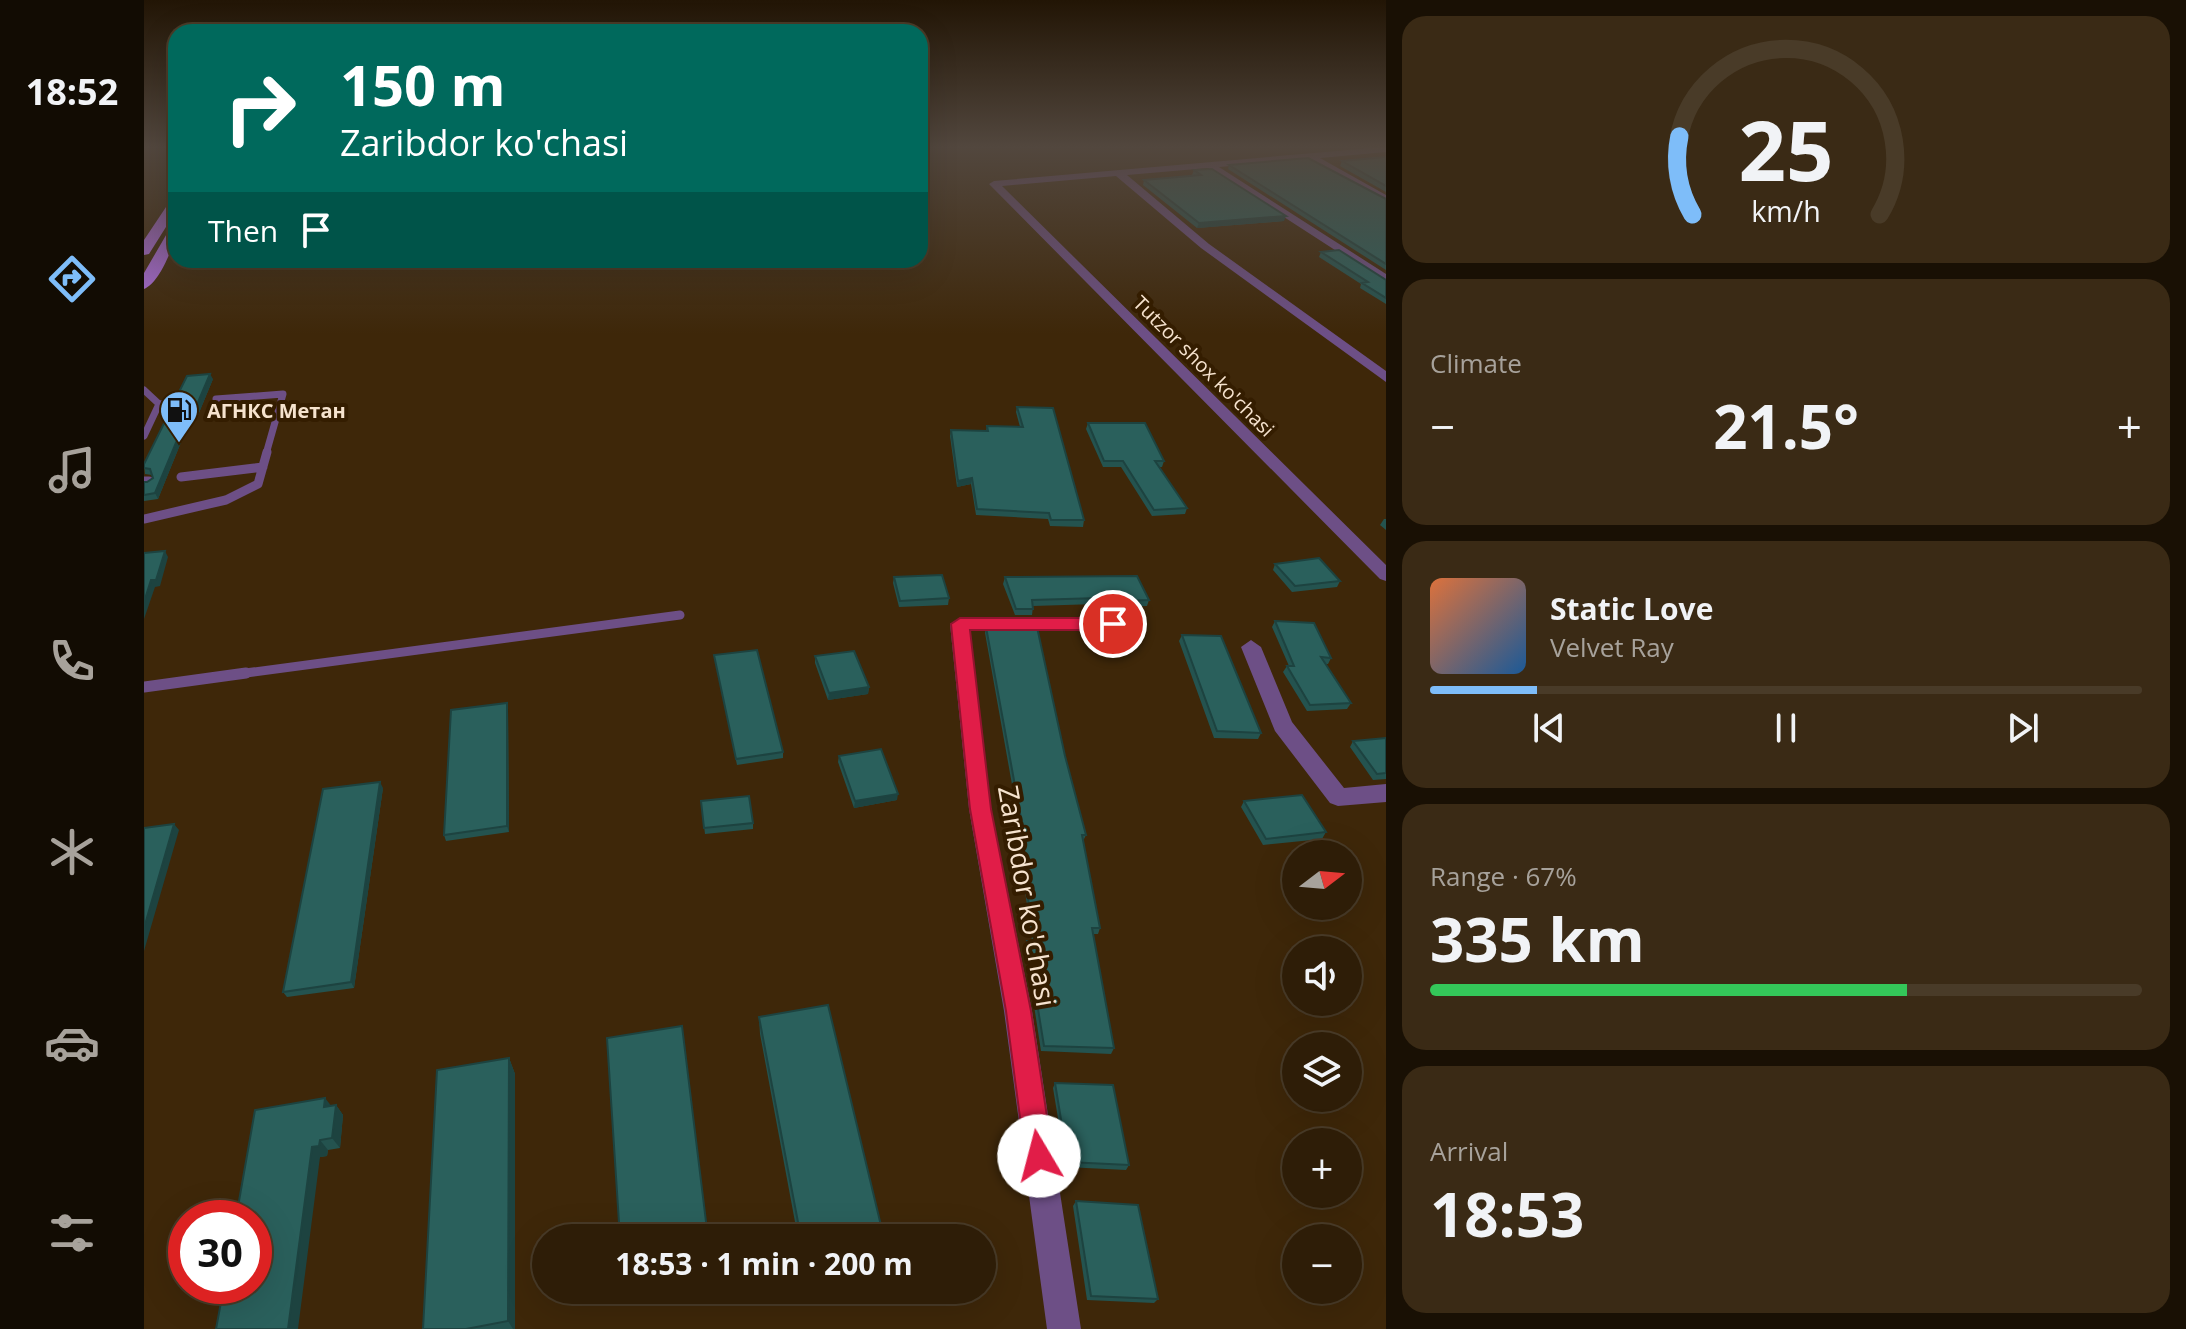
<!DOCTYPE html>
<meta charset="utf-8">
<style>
:root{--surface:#2e1d07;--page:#3a2a15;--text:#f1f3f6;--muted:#a7a29b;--line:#493b28;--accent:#7ebdf9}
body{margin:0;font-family:"Open Sans",sans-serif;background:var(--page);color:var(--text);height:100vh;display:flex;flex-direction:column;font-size:30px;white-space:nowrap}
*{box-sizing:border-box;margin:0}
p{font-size:26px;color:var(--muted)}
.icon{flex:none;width:44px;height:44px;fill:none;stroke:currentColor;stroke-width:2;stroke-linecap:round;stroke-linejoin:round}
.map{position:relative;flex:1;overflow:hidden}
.sheet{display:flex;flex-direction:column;gap:16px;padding:16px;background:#191004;width:800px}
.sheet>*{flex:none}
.banner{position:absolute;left:24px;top:24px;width:760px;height:244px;border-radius:24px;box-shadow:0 8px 32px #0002,0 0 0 2px var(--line);background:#00695c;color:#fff;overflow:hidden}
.needle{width:52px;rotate:74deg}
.tools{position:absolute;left:1138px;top:840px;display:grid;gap:16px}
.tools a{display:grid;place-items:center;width:80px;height:80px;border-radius:50%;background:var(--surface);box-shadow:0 8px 32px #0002,0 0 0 2px var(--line);font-size:40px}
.speed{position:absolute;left:24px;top:1200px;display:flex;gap:16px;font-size:40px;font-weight:700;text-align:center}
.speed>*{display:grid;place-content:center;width:104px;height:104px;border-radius:50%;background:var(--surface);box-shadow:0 8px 32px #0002,0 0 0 2px var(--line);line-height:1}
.speed .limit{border:12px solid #d22;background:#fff;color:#111}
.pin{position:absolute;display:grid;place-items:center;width:68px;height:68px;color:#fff;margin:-34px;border:4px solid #fff;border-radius:50%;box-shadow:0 2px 8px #0007}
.me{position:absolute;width:88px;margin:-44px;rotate:352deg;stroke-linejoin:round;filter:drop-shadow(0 0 6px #0008)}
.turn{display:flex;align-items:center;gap:28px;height:168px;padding:0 40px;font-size:36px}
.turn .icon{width:104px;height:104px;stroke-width:2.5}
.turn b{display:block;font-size:56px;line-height:68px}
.then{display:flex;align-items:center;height:76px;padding:0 40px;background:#0003;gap:16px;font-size:30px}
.big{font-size:60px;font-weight:700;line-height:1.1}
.sheet .card{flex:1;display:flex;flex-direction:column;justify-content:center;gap:12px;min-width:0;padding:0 28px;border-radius:24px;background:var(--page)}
.sheet .dial{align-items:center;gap:0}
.dial svg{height:208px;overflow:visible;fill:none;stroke:var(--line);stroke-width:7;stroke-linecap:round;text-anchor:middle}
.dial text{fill:var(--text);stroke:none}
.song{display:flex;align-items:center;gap:24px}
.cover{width:96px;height:96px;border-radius:12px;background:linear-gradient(135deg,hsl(20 70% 55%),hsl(210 70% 35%))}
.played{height:8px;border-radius:4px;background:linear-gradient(90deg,var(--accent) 15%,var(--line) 15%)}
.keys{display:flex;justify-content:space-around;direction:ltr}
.heat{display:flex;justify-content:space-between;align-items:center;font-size:44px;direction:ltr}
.charge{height:12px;border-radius:6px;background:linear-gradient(90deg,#34c759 67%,var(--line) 0)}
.trip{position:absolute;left:388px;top:1224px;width:464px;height:80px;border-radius:40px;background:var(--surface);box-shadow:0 8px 32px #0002,0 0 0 2px var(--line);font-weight:700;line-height:80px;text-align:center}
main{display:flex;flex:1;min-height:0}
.tab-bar{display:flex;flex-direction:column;width:144px;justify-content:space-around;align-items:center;background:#120c03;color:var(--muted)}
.tab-bar .icon{width:56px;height:56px}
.tab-bar .on{color:var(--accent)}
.tab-bar b{font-size:36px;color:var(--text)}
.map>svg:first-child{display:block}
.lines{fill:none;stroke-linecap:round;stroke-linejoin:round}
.lane-far2{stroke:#6d4f86;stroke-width:7}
.lane-far1{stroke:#6d4f86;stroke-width:9}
.lane{stroke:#6d4f86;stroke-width:11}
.street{fill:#6d4f86;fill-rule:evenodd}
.primary{fill:#ad6ddf;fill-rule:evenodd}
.wall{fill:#24534f}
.shaded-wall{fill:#1d4340}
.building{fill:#2a605c;stroke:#1d4340;stroke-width:2}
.route{fill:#e11d48;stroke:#92132f;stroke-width:2}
.labels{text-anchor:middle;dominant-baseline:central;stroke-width:8;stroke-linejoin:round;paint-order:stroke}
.far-street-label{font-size:20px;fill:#f6e3ce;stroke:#341d00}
.far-poi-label{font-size:20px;font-weight:bold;fill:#f6e3ce;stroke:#341d00;text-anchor:start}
.near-street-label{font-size:28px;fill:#f6e3ce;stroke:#341d00}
</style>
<main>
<nav class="tab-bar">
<b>18:52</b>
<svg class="icon on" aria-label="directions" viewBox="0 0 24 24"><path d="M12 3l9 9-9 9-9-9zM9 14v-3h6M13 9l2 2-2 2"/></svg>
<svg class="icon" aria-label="music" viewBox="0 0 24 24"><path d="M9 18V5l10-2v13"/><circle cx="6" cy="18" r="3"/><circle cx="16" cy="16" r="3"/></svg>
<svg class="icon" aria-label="phone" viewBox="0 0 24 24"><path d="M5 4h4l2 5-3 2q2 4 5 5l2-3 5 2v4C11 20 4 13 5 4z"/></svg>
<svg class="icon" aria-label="climate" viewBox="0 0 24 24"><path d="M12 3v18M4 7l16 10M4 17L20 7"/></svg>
<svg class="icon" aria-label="car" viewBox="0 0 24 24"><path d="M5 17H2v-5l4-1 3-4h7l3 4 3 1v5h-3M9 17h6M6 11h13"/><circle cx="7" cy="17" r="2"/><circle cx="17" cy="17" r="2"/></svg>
<svg class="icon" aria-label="filters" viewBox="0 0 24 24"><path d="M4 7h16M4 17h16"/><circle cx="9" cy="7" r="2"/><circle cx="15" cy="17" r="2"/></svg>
</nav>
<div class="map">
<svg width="1242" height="1329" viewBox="0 0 1242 1329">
<rect width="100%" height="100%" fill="#3e2709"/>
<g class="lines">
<path class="lane-far2" d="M0,390L15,404L38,402
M72,399L139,394L122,454
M0,436L15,404"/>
<path class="lane-far1" d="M37,477L119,467
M0,481H5
M0,519L82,500L114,484L123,452
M87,675L536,615"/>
<path class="lane" d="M0,687L102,673"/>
<path class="street" d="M1227,148H1242V152L1176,158L1242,195V202L1163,159L1075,167L1242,274V283L1064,168L983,175L1065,244L1242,371V382L1057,248L972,176L858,186L1242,565V581L1236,579L845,184L850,181Z
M816,618H969L979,624L969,630H826L847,809L888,1011L937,1329H903L860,1011L825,809L806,624Z
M1107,640L1117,647L1148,722L1200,788L1242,784V802L1194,806L1186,803L1131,731L1097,647Z"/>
<path class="primary" d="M32,197V211L5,254L0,255V240L28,198Z
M32,226C32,243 16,283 0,289V273L25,230Z"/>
</g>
<path class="wall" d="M1242,157V192L1196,166L1198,161Z
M1085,165L1242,199V270L1084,169Z
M1050,170L1140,221L1053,228L999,185L1000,180L1050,176L1048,175Z
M1177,252L1242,280V304L1216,288L1217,284L1175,257Z
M69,379L52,420H46L14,499L0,501V482H3L9,478L8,475L1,474L0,464L41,400V397L36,390Z
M873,407L940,520L939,527L906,526L904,519L832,515L827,484L813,487L806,436L807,430L842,431L843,426L876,427L872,412Z
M944,423L1020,461L1018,467H1015L1043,508L1041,514L1008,516L977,467H959L942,429Z
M1240,519H1242V530L1236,525Z
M1131,564L1196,581L1193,587L1148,592L1129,570Z
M750,577L805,598L804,605L755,607L749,583Z
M861,577L1005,600L1003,606L954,608L953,604L889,606L888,615H871L859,584Z
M1131,621L1187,658L1184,664H1181L1207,703L1203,709L1163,711L1139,672L1143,666H1145L1128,627Z
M842,627L921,756L942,835L939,841L956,928L954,934H949L970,1048L967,1054L897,1051L881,947L883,941H888L874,841L875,835H877L841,633Z
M1038,635L1117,733L1114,739L1070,738L1035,641Z
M570,655L639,752V758L593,765Z
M671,656L725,687L724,694L684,700L671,663Z
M364,709L365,832L302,841L300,835Z
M1242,738V779L1229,780L1206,747L1209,741Z
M695,756L753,800L710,808L694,762Z
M239,788L210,988L143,997L139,992Z
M557,801L609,823V829L561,834Z
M1100,801L1182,832L1178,839L1119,845L1097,807Z
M615,1017L740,1238H654L616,1034Z
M365,1058L371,1074V1329H279Z
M911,1083L985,1165L982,1170L922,1167L909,1088Z
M192,1105L199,1115L196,1148L184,1150L183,1156L176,1157L72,1329L187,1106Z
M932,1201L1014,1299L1010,1303L943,1300L929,1206Z"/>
<path class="shaded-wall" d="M1142,216L1140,221L1053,228L1055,223Z
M66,374L69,379L52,420L49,414Z
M44,414L46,420L14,499L11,493Z
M828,478L827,484L813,487L814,481Z
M21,551L24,557L16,586L11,587L0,619V602L7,580Z
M725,687L724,694L684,700L685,693Z
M363,703L364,709L365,832L363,826Z
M236,782L239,788L210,988L207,982Z
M754,794L753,800L710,808L711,801Z
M30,824L35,830L0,951V928Z
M365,1058L371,1074V1329H369L364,1321Z
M181,1098L189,1108L180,1107Z
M192,1105L199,1115L196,1148L188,1138Z
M176,1140L184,1150L183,1156L176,1157L154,1329H144L168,1147Z"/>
<path class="building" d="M1242,157V186L1198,161Z
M1164,158L1242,199V264L1085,165Z
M1068,169L1142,216L1055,223L1000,180L1057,175L1050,170Z
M1195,250L1242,280V298L1218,283L1224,282L1177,252Z
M66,374L49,414H44L11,493L0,495V482H3L9,478L6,469L0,468V464L30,403L41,400V393L36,390L43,376Z
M873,407L909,408L940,520H907L905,513L833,509L828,478L814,481L807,430L844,431L843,426L879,427Z
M944,423H1001L1020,461H1011L1043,508L1010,510L979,461H960Z
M21,551L12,580H7L0,602V553Z
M1175,558L1196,581L1151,586L1131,564Z
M798,575L805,598L756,601L750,577Z
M993,576L1005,600L956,602L955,598L888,600L889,609H872L861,577Z
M1131,621L1170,623L1187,658L1177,657L1207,703L1166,705L1143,666H1150Z
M842,627H893L921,756L942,835H938L956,928H948L970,1048L900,1046L883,941H890L875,835H880Z
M1038,635L1077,636L1117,733L1073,731Z
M613,650L639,752L592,759L570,655Z
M710,651L725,687L685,693L671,656Z
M363,703V826L300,835L307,710Z
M1242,738V773L1233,774L1209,741Z
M737,749L754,794L711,801L695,756Z
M236,782L207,982L139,992L179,789Z
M1158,795L1182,832L1122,839L1100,801Z
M605,796L609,823L560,828L557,801Z
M30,824L0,928V828Z
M684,1005L740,1238H657L615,1017Z
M538,1026L564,1238H476L463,1038Z
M365,1058L364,1321L322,1329H279L293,1070Z
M911,1083L969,1085L985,1165L924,1162Z
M181,1098L180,1107L192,1105L188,1138L176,1140L175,1146L168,1147L144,1329H72L80,1286H110V1218H92L111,1110Z
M932,1201L994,1205L1014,1299L947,1296Z"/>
<linearGradient id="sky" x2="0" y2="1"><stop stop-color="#221505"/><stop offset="0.44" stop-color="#52473e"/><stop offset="1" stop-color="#52473e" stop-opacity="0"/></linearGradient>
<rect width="1242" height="334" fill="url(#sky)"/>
<path class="route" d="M816,618H969L978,624L969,630H826L847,809L887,1011L909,1156L905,1165L895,1169L885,1165L881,1156L862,1011L826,809L807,624Z"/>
<defs>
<symbol id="fuel-pin" viewBox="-11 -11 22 30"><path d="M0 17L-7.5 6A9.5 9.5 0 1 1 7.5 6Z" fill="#7ebdf9" stroke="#341d00"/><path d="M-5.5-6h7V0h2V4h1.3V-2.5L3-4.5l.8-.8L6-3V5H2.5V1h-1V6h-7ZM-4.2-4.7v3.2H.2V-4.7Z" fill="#111"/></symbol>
</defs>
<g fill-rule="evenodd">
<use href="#fuel-pin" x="13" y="388" width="44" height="60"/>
</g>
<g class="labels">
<g class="far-street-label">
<text transform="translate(1060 366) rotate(45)">Tutzor shox ko'chasi</text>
</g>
<g class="far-poi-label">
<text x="63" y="410">АГНКС Метан</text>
</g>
<g class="near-street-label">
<text transform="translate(884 896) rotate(80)">Zaribdor ko'chasi</text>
</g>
</g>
</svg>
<div class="tools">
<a><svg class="needle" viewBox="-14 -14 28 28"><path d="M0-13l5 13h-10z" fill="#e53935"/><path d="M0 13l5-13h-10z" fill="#a7a29b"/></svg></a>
<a><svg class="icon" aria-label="sound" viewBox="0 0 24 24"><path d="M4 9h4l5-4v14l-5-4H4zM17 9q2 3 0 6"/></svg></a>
<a><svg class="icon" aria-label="layers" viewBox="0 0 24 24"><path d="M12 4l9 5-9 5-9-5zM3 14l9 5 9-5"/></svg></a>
<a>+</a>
<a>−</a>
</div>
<div class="speed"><div class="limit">30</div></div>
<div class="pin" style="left:969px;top:624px;background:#d93025"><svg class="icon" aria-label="arrive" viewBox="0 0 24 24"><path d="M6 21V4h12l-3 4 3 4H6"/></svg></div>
<svg class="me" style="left:895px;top:1156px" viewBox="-20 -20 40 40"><circle r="19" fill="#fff"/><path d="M0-13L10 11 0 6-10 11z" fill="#e11d48"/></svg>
<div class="trip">18:53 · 1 min · 200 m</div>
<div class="banner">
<div class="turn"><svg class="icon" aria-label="right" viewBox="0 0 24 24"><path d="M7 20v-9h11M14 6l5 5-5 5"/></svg><div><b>150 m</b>Zaribdor ko'chasi</div></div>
<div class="then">Then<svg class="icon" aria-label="arrive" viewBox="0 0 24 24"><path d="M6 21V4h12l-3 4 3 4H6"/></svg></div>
</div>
</div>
<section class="sheet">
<div class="card dial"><svg viewBox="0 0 100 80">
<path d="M14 69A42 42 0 1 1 86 69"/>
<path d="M14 69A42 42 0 0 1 9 39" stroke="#7ebdf9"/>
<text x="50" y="56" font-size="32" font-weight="700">25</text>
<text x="50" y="72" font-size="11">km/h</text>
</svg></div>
<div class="card"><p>Climate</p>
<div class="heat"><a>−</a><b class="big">21.5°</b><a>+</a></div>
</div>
<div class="card">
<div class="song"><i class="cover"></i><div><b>Static Love</b><p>Velvet Ray</p></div></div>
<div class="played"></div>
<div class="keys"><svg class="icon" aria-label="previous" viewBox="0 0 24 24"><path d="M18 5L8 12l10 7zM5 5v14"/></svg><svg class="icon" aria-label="pause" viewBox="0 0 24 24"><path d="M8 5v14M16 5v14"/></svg><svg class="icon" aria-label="next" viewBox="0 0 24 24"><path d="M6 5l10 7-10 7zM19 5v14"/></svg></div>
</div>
<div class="card"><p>Range · 67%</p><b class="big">335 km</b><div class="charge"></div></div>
<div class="card"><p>Arrival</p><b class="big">18:53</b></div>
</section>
</main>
